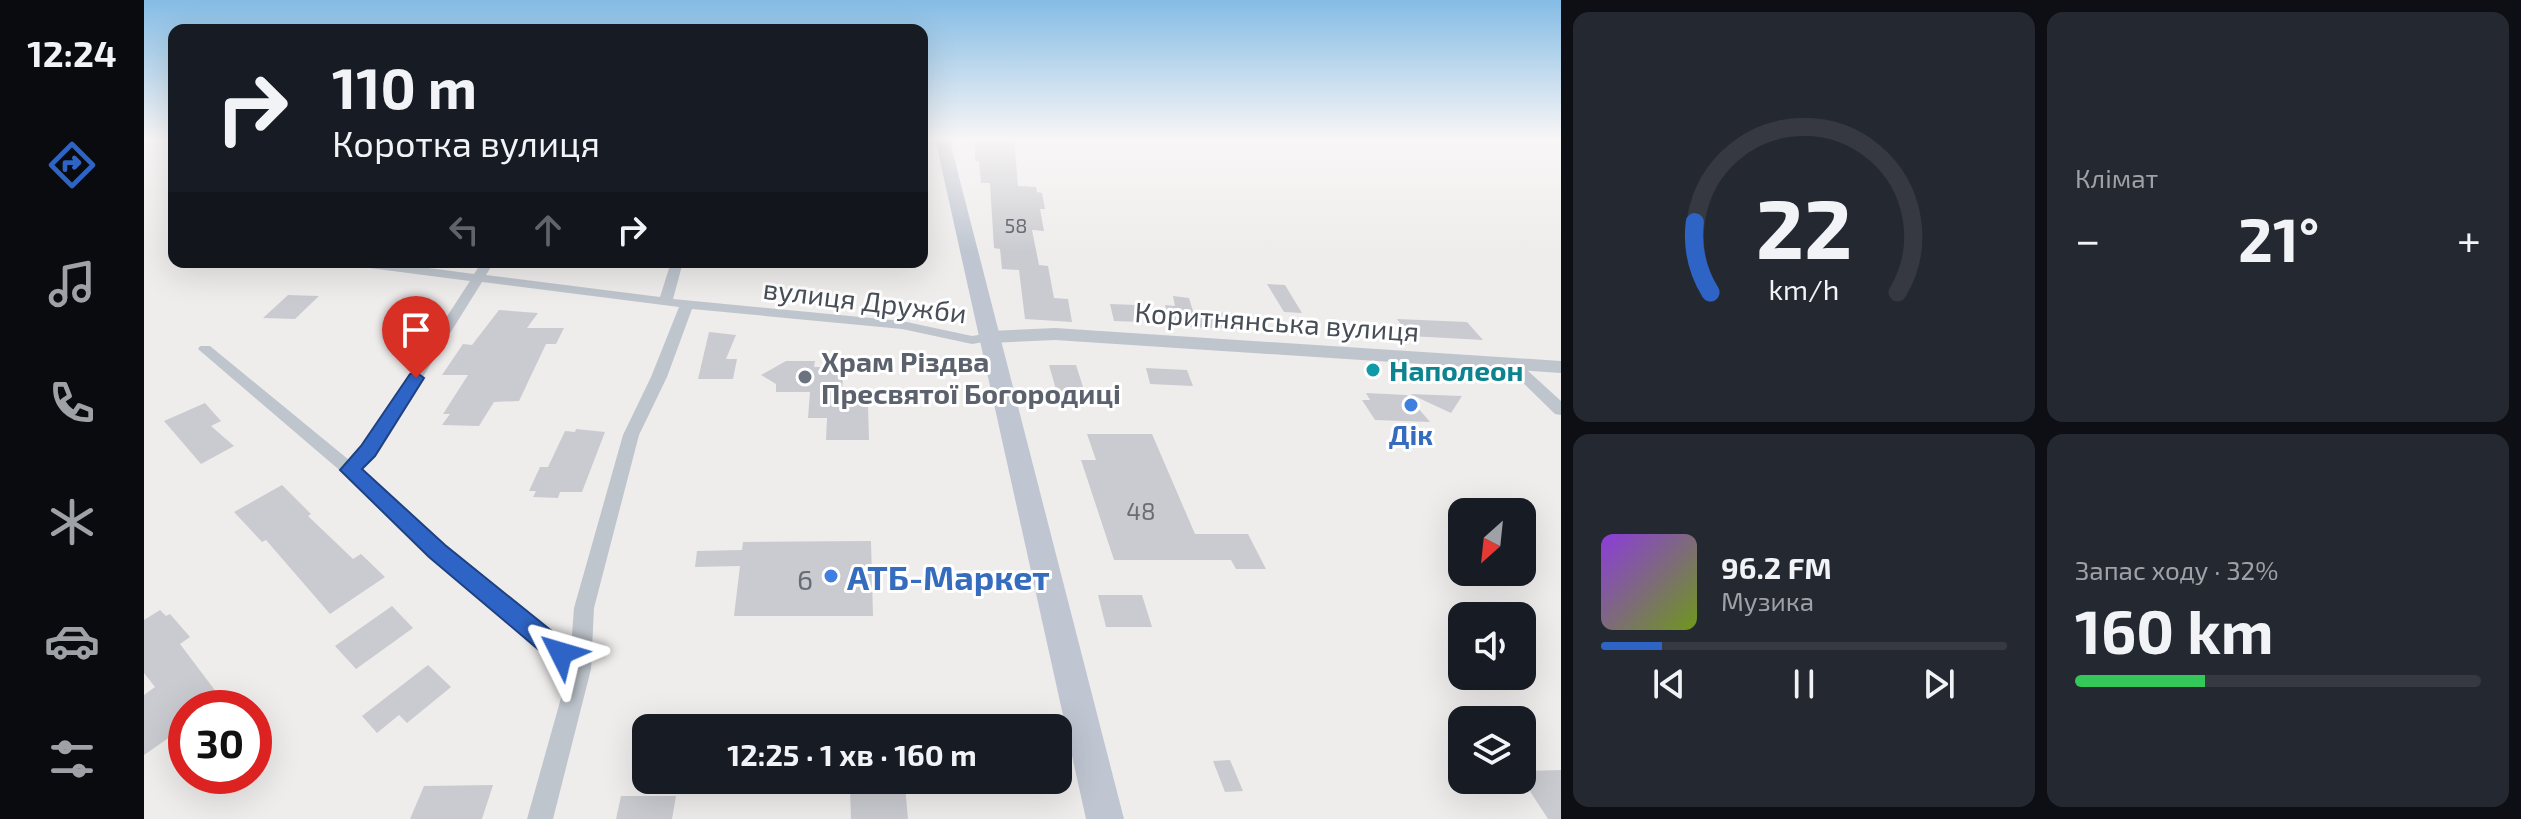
<!DOCTYPE html>
<html lang="uk">
<meta charset="utf-8">
<style>
:root{--surface:#171b24;--page:#242831;--text:#f1f3f6;--muted:#9ea1a6;--line:#363941;--accent:#2e64c6}
body{margin:0;font-family:"Exo 2",sans-serif;background:var(--page);color:var(--text);height:100vh;display:flex;flex-direction:column;font-size:30px;white-space:nowrap}
*{box-sizing:border-box;margin:0}
p{font-size:26px;color:var(--muted)}
.icon{flex:none;width:44px;height:44px;fill:none;stroke:currentColor;stroke-width:2;stroke-linecap:round;stroke-linejoin:round}
.map{position:relative;flex:1;overflow:hidden}
.panel{display:flex;flex-direction:column;gap:12px;padding:12px;background:#0d0f14;width:960px}
.panel>*{flex:none}
.banner{position:absolute;left:24px;top:24px;width:760px;height:244px;border-radius:16px;box-shadow:0 8px 32px #0002;background:#171b24;color:var(--text);overflow:hidden}
.needle{width:52px;rotate:207deg}
.tools{position:absolute;left:1304px;top:498px;display:grid;gap:16px}
.tools a{display:grid;place-items:center;width:88px;height:88px;border-radius:16px;background:var(--surface);box-shadow:0 8px 32px #0002;font-size:40px}
.speed{position:absolute;left:24px;top:690px;display:flex;gap:16px;font-size:40px;font-weight:700;text-align:center}
.speed>*{display:grid;place-content:center;width:104px;height:104px;border-radius:50%;background:var(--surface);box-shadow:0 8px 32px #0002;line-height:1}
.speed .limit{border:12px solid #d22;background:#fff;color:#111}
.pin{position:absolute;display:grid;place-items:center;width:68px;height:68px;color:#fff;margin:-82px -34px;border-radius:50% 50% 50% 0;rotate:-45deg;box-shadow:0 0 8px #0007}
.pin .icon{rotate:45deg}
.me{position:absolute;width:88px;margin:-44px;rotate:310deg;stroke-linejoin:round;filter:drop-shadow(0 0 6px #0008)}
.turn{display:flex;align-items:center;gap:28px;height:168px;padding:0 32px;font-size:36px}
.turn .icon{width:104px;height:104px;stroke-width:2.5}
.turn b{display:block;font-size:56px;line-height:68px}
.lanes{display:flex;align-items:center;height:76px;padding:0 32px;background:#0003;justify-content:center;gap:40px;direction:ltr}
.lanes .off{opacity:.35}
.big{font-size:60px;font-weight:700;line-height:1.1}
.panel .widget{flex:1;display:flex;flex-direction:column;justify-content:center;gap:12px;min-width:0;padding:0 28px;border-radius:16px;background:var(--page)}
.panel .dial{align-items:center;gap:0}
.dial svg{height:208px;overflow:visible;fill:none;stroke:var(--line);stroke-width:7;stroke-linecap:round;text-anchor:middle}
.dial text{fill:var(--text);stroke:none}
.song{display:flex;align-items:center;gap:24px}
.cover{width:96px;height:96px;border-radius:12px;background:linear-gradient(135deg,hsl(270 70% 55%),hsl(80 70% 35%))}
.played{height:8px;border-radius:4px;background:linear-gradient(90deg,var(--accent) 15%,var(--line) 15%)}
.keys{display:flex;justify-content:space-around;direction:ltr}
.heat{display:flex;justify-content:space-between;align-items:center;font-size:44px;direction:ltr}
.charge{height:12px;border-radius:6px;background:linear-gradient(90deg,#34c759 32%,var(--line) 0)}
.panel .tiles{flex:1;display:grid;gap:12px;grid-template-columns:repeat(2,1fr)}
.trip{position:absolute;left:488px;top:714px;width:440px;height:80px;border-radius:16px;background:var(--surface);box-shadow:0 8px 32px #0002;font-weight:700;line-height:80px;text-align:center}
main{display:flex;flex:1;min-height:0}
.tabs{display:flex;flex-direction:column;width:144px;justify-content:space-around;align-items:center;background:#090b0e;color:var(--muted)}
.tabs .icon{width:56px;height:56px}
.tabs .active{color:var(--accent)}
.tabs b{font-size:36px;color:var(--text)}
.map>svg:first-child{display:block}
.building{fill:#cacbd0}
.lines{fill:none;stroke-linecap:round;stroke-linejoin:round}
.minor{fill:#bfc5cd;fill-rule:evenodd}
.tertiary{fill:#bfc5cd;fill-rule:evenodd}
.secondary{fill:#bfc6d1;fill-rule:evenodd}
.route{fill:#2e64c6;stroke:#1e4181;stroke-width:2}
.culture-dot{fill:#0f9aa8;stroke:#fff;stroke-width:3}
.worship-dot{fill:#6b7280;stroke:#fff;stroke-width:3}
.shop-dot{fill:#3f7fe0;stroke:#fff;stroke-width:3}
.labels{text-anchor:middle;dominant-baseline:central;stroke-width:6;stroke-linejoin:round;paint-order:stroke}
.far-number-label{font-size:20px;fill:#686d75}
.number-label{font-size:24px;fill:#686d75}
.street-label{font-size:28px;fill:#474e57;stroke:#fff}
.worship-label{font-size:28px;font-weight:bold;fill:#5b616d;stroke:#fff;text-anchor:start}
.culture-label{font-size:28px;font-weight:bold;fill:#0d838f;stroke:#fff;text-anchor:start}
.shop-label{font-size:28px;font-weight:bold;fill:#366cbe;stroke:#fff}
.near-number-label{font-size:28px;fill:#686d75}
.near-shop-label{font-size:34px;font-weight:bold;fill:#366cbe;stroke:#fff;text-anchor:start}
</style>
<main>
<nav class="tabs">
<b>12:24</b>
<svg class="icon active" aria-label="directions" viewBox="0 0 24 24"><path d="M12 3l9 9-9 9-9-9zM9 14v-3h6M13 9l2 2-2 2"/></svg>
<svg class="icon" aria-label="music" viewBox="0 0 24 24"><path d="M9 18V5l10-2v13"/><circle cx="6" cy="18" r="3"/><circle cx="16" cy="16" r="3"/></svg>
<svg class="icon" aria-label="phone" viewBox="0 0 24 24"><path d="M5 4h4l2 5-3 2q2 4 5 5l2-3 5 2v4C11 20 4 13 5 4z"/></svg>
<svg class="icon" aria-label="climate" viewBox="0 0 24 24"><path d="M12 3v18M4 7l16 10M4 17L20 7"/></svg>
<svg class="icon" aria-label="car" viewBox="0 0 24 24"><path d="M5 17H2v-5l4-1 3-4h7l3 4 3 1v5h-3M9 17h6M6 11h13"/><circle cx="7" cy="17" r="2"/><circle cx="17" cy="17" r="2"/></svg>
<svg class="icon" aria-label="filters" viewBox="0 0 24 24"><path d="M4 7h16M4 17h16"/><circle cx="9" cy="7" r="2"/><circle cx="15" cy="17" r="2"/></svg>
</nav>
<div class="map">
<svg width="1417" height="819" viewBox="0 0 1417 819">
<rect width="100%" height="100%" fill="#efecec"/>
<path class="building" d="M831,138H870L874,186L892,187L893,192L898,193L901,209H896L900,231L888,230L895,265L904,266L910,298L924,299L928,322L881,319L875,270L858,269L856,249L850,248L846,183H837L835,161H831Z
M1123,284L1141,285L1158,313L1140,312Z
M144,295L175,296L151,319L119,318Z
M1029,296L1045,298L1049,311L1099,314L1107,330L1044,327L1027,323L1021,305L1031,306Z
M966,304L992,305L997,322L970,321Z
M355,310L394,313L383,328H420L412,344H402L375,401L350,402L335,426L298,425L306,414H299L324,375H298L319,344L328,345Z
M1253,319L1323,322L1339,340L1266,336Z
M565,332L592,335L582,359H593L589,379H554Z
M642,361H671L670,367H699L698,404H724L725,440H682L683,418H664L666,392H632V384L617,375Z
M905,365H932L941,393H913Z
M1002,368L1043,370L1049,386L1006,384Z
M1222,393L1263,395L1286,422L1231,420L1218,400H1226Z
M1266,394L1318,396L1307,413Z
M61,403L77,421L67,426L90,446L57,464L20,421Z
M432,429L461,432L438,492H416L414,498L389,497L392,491H385L396,467H404L421,431L431,432Z
M943,434H1008L1051,534H1104L1122,569H1092L1087,560H970L937,460H952Z
M138,485L167,514L164,516L209,559L217,554L241,577L186,614L122,540L118,542L90,512Z
M727,541L729,616H590L596,566L551,567L553,551L598,550L599,542Z
M954,595H998L1008,627H962Z
M248,606L269,628L212,669L191,646Z
M16,610L22,616L26,614L46,637L36,644L79,701L69,708H42V726L0,755V695L11,687L0,673V620Z
M284,665L307,687L263,723L255,715L233,733L218,716Z
M1086,760L1099,791L1081,792L1069,761Z
M1417,770V819H1404L1378,779V771Z
M349,785L338,819H266L280,786Z
M761,786L764,819H707L706,787Z
M477,796H532L528,819H472Z"/>
<g class="lines">
<path class="minor" d="M204,262H239L330,274L338,262H350L342,275L516,297L527,262H539L529,299L758,321L828,336L846,333L853,337L851,340L828,344L758,329L548,309L523,377L495,435L450,608L447,669L409,819H383L424,673L286,556L200,474L54,349L56,346H66L205,460L218,447L326,281L210,266ZM338,282L535,307L507,377L479,435L430,608L427,648L300,546L217,470L230,455Z
M1368,359L1373,361L1417,401V415L1411,414L1363,367L1361,364Z"/>
<path class="tertiary" d="M911,328L1417,361V373L911,340L846,343L836,337L846,331Z"/>
<path class="secondary" d="M791,138H805L980,819H942Z"/>
</g>
<linearGradient id="sky" x2="0" y2="1"><stop stop-color="#85bce5"/><stop offset="0.55" stop-color="#f8f6f6"/><stop offset="1" stop-color="#f8f6f6" stop-opacity="0"/></linearGradient>
<rect width="1417" height="252" fill="url(#sky)"/>
<path class="route" d="M272,372L280,378L231,456L218,469L301,545L425,645L429,653L425,661L417,664L408,661L285,557L196,470L217,446L266,374Z"/>
<circle class="culture-dot" cx="1229" cy="370" r="8"/>
<circle class="worship-dot" cx="661" cy="377" r="8"/>
<g class="shop-dot">
<circle cx="1267" cy="405" r="8"/>
<circle cx="687" cy="576" r="8"/>
</g>
<g class="labels">
<g class="far-number-label">
<text x="872" y="225">58</text>
</g>
<g class="number-label">
<text x="997" y="510">48</text>
</g>
<g class="street-label">
<text transform="translate(721 300) rotate(7)">вулиця Дружби</text>
<text transform="translate(1133 321) rotate(4)">Коритнянська вулиця</text>
</g>
<g class="worship-label">
<text x="677" y="361">Храм Різдва<tspan x="677" dy="32">Пресвятої Богородиці</tspan></text>
</g>
<g class="culture-label">
<text x="1245" y="370">Наполеон</text>
</g>
<g class="shop-label">
<text x="1267" y="434">Дік</text>
</g>
<g class="near-number-label">
<text x="661" y="579">6</text>
</g>
<g class="near-shop-label">
<text x="703" y="576">АТБ-Маркет</text>
</g>
</g>
</svg>
<div class="tools">
<a><svg class="needle" viewBox="-14 -14 28 28"><path d="M0-13l5 13h-10z" fill="#e53935"/><path d="M0 13l5-13h-10z" fill="#9ea1a6"/></svg></a>
<a><svg class="icon" aria-label="sound" viewBox="0 0 24 24"><path d="M4 9h4l5-4v14l-5-4H4zM17 9q2 3 0 6"/></svg></a>
<a><svg class="icon" aria-label="layers" viewBox="0 0 24 24"><path d="M12 4l9 5-9 5-9-5zM3 14l9 5 9-5"/></svg></a>
</div>
<div class="speed"><div class="limit">30</div></div>
<div class="pin" style="left:272px;top:378px;background:#d93025"><svg class="icon" aria-label="arrive" viewBox="0 0 24 24"><path d="M6 21V4h12l-3 4 3 4H6"/></svg></div>
<svg class="me" style="left:417px;top:653px" viewBox="-20 -20 40 40"><path d="M0-17L14 15 0 8-14 15z" fill="#2e64c6" stroke="#fff" stroke-width="4"/></svg>
<div class="trip">12:25 · 1 хв · 160 m</div>
<div class="banner">
<div class="turn"><svg class="icon" aria-label="right" viewBox="0 0 24 24"><path d="M7 20v-9h11M14 6l5 5-5 5"/></svg><div><b>110 m</b>Коротка вулиця</div></div>
<div class="lanes"><svg class="icon off" aria-label="left" viewBox="0 0 24 24"><path d="M17 20v-9H6M10 6l-5 5 5 5"/></svg><svg class="icon off" aria-label="ahead" viewBox="0 0 24 24"><path d="M12 20V5M6 11l6-6 6 6"/></svg><svg class="icon" aria-label="right" viewBox="0 0 24 24"><path d="M7 20v-9h11M14 6l5 5-5 5"/></svg></div>
</div>
</div>
<section class="panel">
<div class="tiles">
<div class="widget dial"><svg viewBox="0 0 100 80">
<path d="M14 69A42 42 0 1 1 86 69"/>
<path d="M14 69A42 42 0 0 1 8 42" stroke="#2e64c6"/>
<text x="50" y="56" font-size="32" font-weight="700">22</text>
<text x="50" y="72" font-size="11">km/h</text>
</svg></div>
<div class="widget"><p>Клімат</p>
<div class="heat"><a>−</a><b class="big">21°</b><a>+</a></div>
</div>
<div class="widget">
<div class="song"><i class="cover"></i><div><b>96.2 FM</b><p>Музика</p></div></div>
<div class="played"></div>
<div class="keys"><svg class="icon" aria-label="previous" viewBox="0 0 24 24"><path d="M18 5L8 12l10 7zM5 5v14"/></svg><svg class="icon" aria-label="pause" viewBox="0 0 24 24"><path d="M8 5v14M16 5v14"/></svg><svg class="icon" aria-label="next" viewBox="0 0 24 24"><path d="M6 5l10 7-10 7zM19 5v14"/></svg></div>
</div>
<div class="widget"><p>Запас ходу · 32%</p><b class="big">160 km</b><div class="charge"></div></div>
</div>
</section>
</main>
